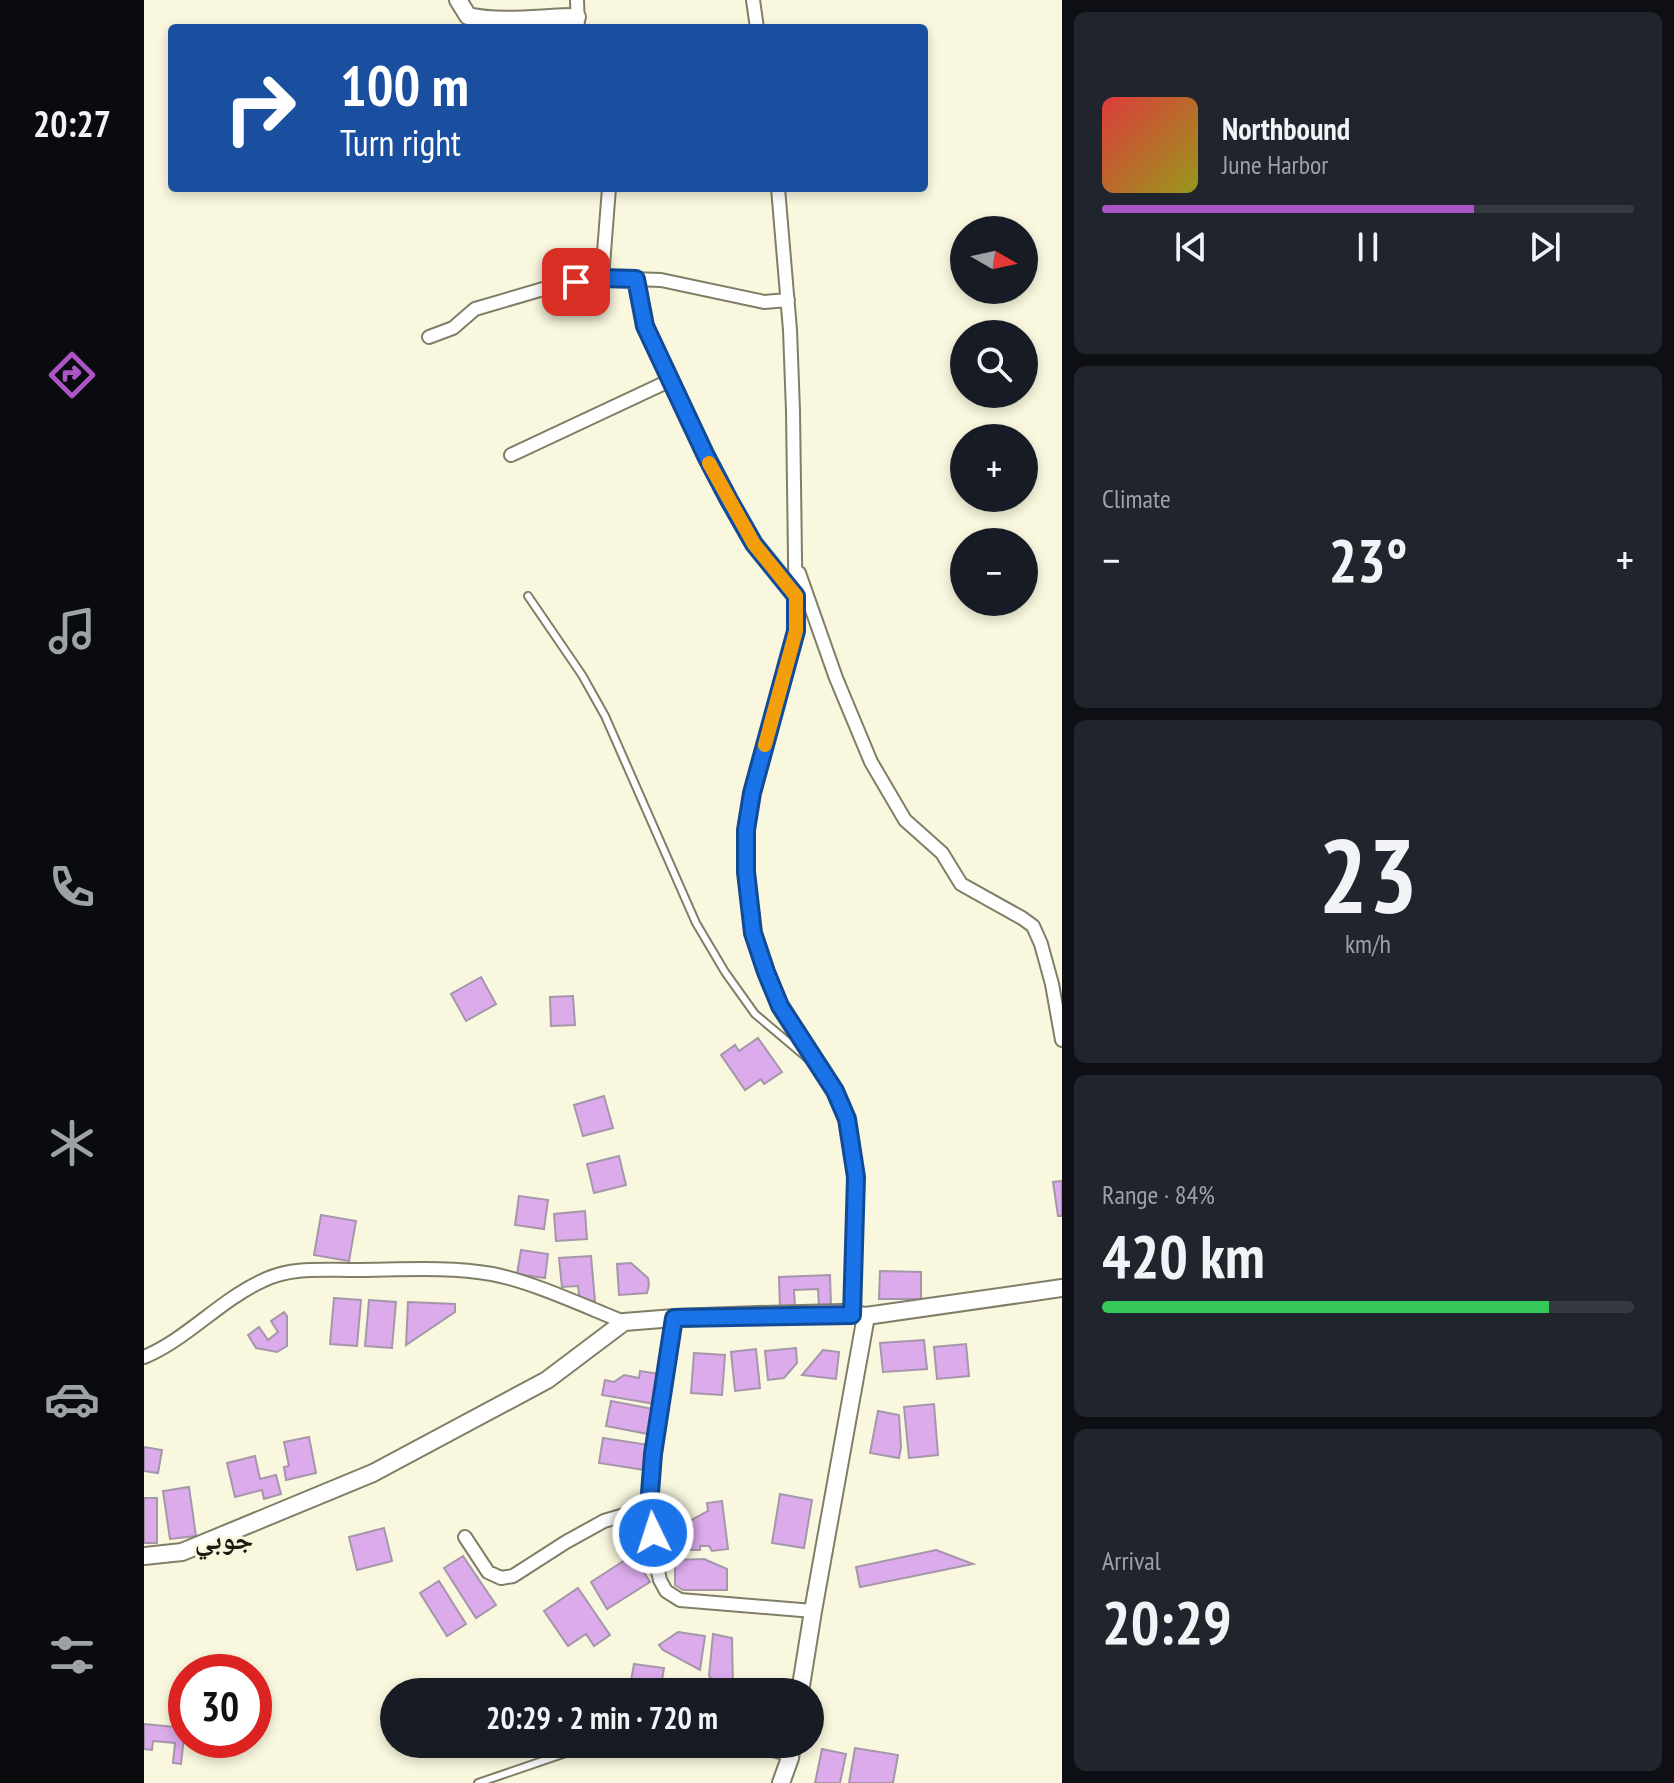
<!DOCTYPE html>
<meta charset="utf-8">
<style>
:root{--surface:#171b24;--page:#20242c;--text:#f1f3f6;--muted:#9ea1a6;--line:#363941;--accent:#ab55c4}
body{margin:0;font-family:"PT Sans Narrow","Noto Naskh Arabic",sans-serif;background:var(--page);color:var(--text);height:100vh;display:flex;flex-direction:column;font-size:30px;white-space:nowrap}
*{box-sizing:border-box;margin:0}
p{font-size:26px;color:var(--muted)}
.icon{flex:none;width:44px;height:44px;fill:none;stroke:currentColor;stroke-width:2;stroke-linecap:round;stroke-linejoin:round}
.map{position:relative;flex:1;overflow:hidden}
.panel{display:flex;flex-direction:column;gap:12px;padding:12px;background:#0d0f14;width:612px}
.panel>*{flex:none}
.top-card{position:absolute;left:24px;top:24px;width:760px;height:168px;border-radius:8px;box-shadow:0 4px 12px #0003;background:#1a4fa0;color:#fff;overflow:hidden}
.needle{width:52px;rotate:99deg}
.controls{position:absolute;left:806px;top:216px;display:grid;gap:16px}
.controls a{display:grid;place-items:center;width:88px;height:88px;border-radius:50%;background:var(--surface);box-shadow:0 4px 12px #0003;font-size:40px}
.speed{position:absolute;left:24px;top:1654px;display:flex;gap:16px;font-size:40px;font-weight:700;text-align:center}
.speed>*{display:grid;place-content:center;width:104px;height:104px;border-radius:50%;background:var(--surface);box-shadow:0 4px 12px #0003;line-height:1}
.speed .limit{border:12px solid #d22;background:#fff;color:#111}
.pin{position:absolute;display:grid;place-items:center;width:68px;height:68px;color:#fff;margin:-34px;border-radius:16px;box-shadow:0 4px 12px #0006}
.me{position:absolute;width:88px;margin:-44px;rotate:356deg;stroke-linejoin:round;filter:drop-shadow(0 0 6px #0008)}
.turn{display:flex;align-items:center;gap:28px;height:168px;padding:0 40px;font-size:36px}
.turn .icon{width:104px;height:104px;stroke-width:2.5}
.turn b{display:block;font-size:56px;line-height:68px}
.big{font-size:60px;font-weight:800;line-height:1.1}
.panel .widget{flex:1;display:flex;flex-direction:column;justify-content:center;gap:12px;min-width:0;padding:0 28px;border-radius:12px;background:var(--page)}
.panel .dial{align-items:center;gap:0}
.dial b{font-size:104px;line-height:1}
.song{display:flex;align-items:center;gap:24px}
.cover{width:96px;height:96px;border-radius:12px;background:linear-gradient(135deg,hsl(0 70% 55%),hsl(60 70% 35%))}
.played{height:8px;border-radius:4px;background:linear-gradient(90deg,var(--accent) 70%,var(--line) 70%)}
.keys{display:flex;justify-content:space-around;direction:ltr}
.heat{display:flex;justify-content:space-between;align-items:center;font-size:44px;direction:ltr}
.charge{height:12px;border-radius:6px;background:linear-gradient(90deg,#34c759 84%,var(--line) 0)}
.trip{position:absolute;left:236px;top:1678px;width:444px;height:80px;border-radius:40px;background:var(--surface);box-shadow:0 4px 12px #0003;font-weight:800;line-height:80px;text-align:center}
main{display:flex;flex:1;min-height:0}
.tabs{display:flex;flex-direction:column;width:144px;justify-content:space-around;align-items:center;background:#090b0e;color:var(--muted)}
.tabs .icon{width:56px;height:56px}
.tabs .on{color:var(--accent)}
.tabs b{font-size:36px;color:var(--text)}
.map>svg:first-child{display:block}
.building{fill:#dcabeb;stroke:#a596aa;stroke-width:2}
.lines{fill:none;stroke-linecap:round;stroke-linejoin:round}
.lane-casing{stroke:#807e67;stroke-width:10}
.street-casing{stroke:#807e67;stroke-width:16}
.secondary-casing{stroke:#807e67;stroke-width:20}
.lane{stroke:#fff;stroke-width:6}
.street{stroke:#fff;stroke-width:12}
.secondary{stroke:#fff;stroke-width:16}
.route-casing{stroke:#114b97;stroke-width:20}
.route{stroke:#1a73e8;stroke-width:14}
.slow{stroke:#f59e0b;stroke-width:14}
.labels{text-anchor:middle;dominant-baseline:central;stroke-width:6;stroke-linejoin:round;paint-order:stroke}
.quarter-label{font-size:28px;font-weight:bold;fill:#1c1b12;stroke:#f9f7de}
</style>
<main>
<nav class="tabs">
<b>20:27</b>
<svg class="icon on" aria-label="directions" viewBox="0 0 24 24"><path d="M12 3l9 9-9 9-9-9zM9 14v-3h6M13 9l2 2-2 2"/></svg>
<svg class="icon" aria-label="music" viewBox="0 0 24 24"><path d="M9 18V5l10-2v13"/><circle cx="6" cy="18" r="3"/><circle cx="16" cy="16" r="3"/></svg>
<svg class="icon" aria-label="phone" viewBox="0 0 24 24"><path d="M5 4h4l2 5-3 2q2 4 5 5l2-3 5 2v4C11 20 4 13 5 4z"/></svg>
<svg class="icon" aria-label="climate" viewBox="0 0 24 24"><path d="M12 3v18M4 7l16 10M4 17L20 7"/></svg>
<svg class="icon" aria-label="car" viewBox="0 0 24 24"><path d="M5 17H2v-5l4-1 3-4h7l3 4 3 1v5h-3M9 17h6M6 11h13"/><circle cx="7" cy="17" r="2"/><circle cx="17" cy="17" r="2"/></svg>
<svg class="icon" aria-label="filters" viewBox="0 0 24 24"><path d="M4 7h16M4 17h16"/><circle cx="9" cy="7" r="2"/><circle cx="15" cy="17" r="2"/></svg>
</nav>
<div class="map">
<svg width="918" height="1783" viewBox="0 0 918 1783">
<rect width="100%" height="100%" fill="#f9f7de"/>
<path class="building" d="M337,977L352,1004L322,1021L307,994Z
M429,996L431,1025L407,1026L406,997Z
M614,1038L638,1072L620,1084L617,1079L601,1090L577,1055L591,1045L595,1051Z
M460,1096L469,1128L439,1136L430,1105Z
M475,1156L482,1185L450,1193L443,1164Z
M918,1181V1216H914L909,1182Z
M375,1196L404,1200L400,1229L371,1225Z
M441,1211L443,1239L412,1241L410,1214Z
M177,1215L212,1221L205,1261L170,1255Z
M377,1250L404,1254L401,1278L373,1274Z
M447,1256L451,1301L436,1303L434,1286L418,1287L415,1258Z
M487,1263L504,1278L505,1285L503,1293L475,1295L473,1264Z
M736,1271L777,1272V1299H735Z
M686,1275L687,1308H675L674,1289L650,1290L651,1308L636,1309L635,1277Z
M190,1298L217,1300L213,1346L186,1344Z
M225,1300L252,1302L248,1348L221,1346Z
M264,1302L311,1304V1312L262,1345Z
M140,1312L143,1316V1346L133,1352L112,1348L104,1335L115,1327L124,1340L134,1332L127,1321Z
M780,1340L783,1369L739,1372L736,1343Z
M822,1344L825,1376L793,1379L790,1347Z
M652,1348L653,1363L640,1378L624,1380L621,1351Z
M612,1349L616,1388L591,1391L587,1352Z
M679,1350L695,1352L692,1379L658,1375Z
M550,1353L581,1355L578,1395L547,1393Z
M496,1371L516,1374L511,1404L458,1395L461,1380L470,1382L480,1375L495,1378Z
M467,1401L509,1409L504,1434L462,1426Z
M790,1404L794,1455L765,1458L760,1407Z
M734,1411L755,1415L757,1447L755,1458L726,1453Z
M165,1437L172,1473L142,1480L140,1467L145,1466L140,1442Z
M459,1438L505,1445L501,1470L455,1463Z
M0,1447L18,1450L14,1473L0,1471Z
M111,1456L116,1479L132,1475L137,1494L120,1499L118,1490L91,1497L83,1463Z
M45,1487L52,1536L26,1539L19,1491Z
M636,1494L668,1500L660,1548L628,1543Z
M0,1498H13V1543H0Z
M578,1501L584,1549L568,1551L565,1546H556V1550H529L524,1533L564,1511L563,1503Z
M240,1528L248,1561L213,1570L205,1537Z
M792,1550L829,1564L716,1587L712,1567Z
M489,1555L506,1582L463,1609L447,1582Z
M319,1556L352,1605L332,1618L300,1568Z
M560,1559L583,1569V1590H539L531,1585V1560Z
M295,1581L322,1624L303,1636L276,1593Z
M434,1588L466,1635L450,1646L442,1634L424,1646L400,1611Z
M534,1632L561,1636L556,1670L519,1650L515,1645Z
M569,1634L588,1638L589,1686L574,1684L565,1676Z
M490,1664L520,1668L516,1692H485Z
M525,1680L545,1683L543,1692H523Z
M0,1724L41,1728L37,1764L29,1763L31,1743L9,1741L8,1750L0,1749Z
M711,1748L754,1755L749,1783H705Z
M678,1749L702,1754L696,1783H671Z"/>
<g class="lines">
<defs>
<path id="lane" d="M384,596L438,675L461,716L552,923L581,972L611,1014L668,1062
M597,1744L643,1757
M334,1783L448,1744"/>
<path id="street" d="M433,0L434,28
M609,0L613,28
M634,188L646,330L649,411L652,631L608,793L602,830V872L609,933L622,972L636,1006L691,1091L703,1119L712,1177L708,1315
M458,278L465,188
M492,279L501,326L562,456L585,500L610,544L652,596
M285,337L309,328L331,309L406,287L458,278L517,280L620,302L644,300
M367,455L527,380
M655,573L692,678L727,762L761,820L798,853L817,884L878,918L889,926L897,944L908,984L918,1040
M530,1318L509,1454L506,1493L511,1559L516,1580L522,1591L536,1600L669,1611
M0,1357C43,1339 75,1301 118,1281C146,1267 177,1270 208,1270C254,1270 302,1266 348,1274C389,1282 440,1306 480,1322
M321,1537L344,1572L357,1578L369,1576L422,1542L460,1521L507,1507"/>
<path id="secondary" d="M314,0L324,16C360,24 397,17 433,17
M0,1556L38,1552L229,1473L403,1380L480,1322L530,1318L614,1315L698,1313L722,1316L918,1288
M656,1692L669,1611L722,1316
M637,1783L646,1758L648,1744"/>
</defs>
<use href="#lane" class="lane-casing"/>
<use href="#street" class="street-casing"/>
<use href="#secondary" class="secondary-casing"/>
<use href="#lane" class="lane"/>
<use href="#street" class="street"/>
<use href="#secondary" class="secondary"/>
</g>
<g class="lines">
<defs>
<path id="route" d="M432,282L458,278L492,279L501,326L562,456L585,500L610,544L652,596V631L608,793L602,830V872L609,933L622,972L636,1006L691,1091L703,1119L712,1177L708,1315L530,1318L509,1454L506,1493L509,1533"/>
</defs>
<use href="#route" class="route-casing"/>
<use href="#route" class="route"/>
<path class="slow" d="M565,463L610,544L652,596V631L621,745"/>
</g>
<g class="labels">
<g class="quarter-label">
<text x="80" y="1538">جوبي</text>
</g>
</g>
</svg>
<div class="controls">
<a><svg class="needle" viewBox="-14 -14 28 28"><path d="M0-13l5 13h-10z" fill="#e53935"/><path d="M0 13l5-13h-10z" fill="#9ea1a6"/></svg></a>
<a><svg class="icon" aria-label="search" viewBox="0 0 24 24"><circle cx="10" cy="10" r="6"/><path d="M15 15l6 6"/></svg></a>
<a>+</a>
<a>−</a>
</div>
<div class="speed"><div class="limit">30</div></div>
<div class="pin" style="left:432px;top:282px;background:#d93025"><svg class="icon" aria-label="arrive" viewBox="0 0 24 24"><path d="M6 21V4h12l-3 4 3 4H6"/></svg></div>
<svg class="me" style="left:509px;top:1533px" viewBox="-20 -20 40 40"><circle r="17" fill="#1a73e8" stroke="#fff" stroke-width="3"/><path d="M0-11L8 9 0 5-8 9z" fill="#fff"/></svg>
<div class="trip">20:29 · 2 min · 720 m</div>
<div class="top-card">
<div class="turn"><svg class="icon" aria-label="right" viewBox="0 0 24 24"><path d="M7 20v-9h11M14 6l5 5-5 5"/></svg><div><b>100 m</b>Turn right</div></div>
</div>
</div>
<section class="panel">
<div class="widget">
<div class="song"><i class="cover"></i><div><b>Northbound</b><p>June Harbor</p></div></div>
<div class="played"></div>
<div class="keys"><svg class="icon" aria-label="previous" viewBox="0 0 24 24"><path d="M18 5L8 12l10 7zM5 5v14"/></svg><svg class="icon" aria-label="pause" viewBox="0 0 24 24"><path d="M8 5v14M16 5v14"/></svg><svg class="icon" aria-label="next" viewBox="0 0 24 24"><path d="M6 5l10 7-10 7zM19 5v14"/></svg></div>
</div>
<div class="widget"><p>Climate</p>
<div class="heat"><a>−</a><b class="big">23°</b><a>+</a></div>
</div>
<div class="widget dial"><b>23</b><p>km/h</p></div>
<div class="widget"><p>Range · 84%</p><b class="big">420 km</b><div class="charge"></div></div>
<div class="widget"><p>Arrival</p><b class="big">20:29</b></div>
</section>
</main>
